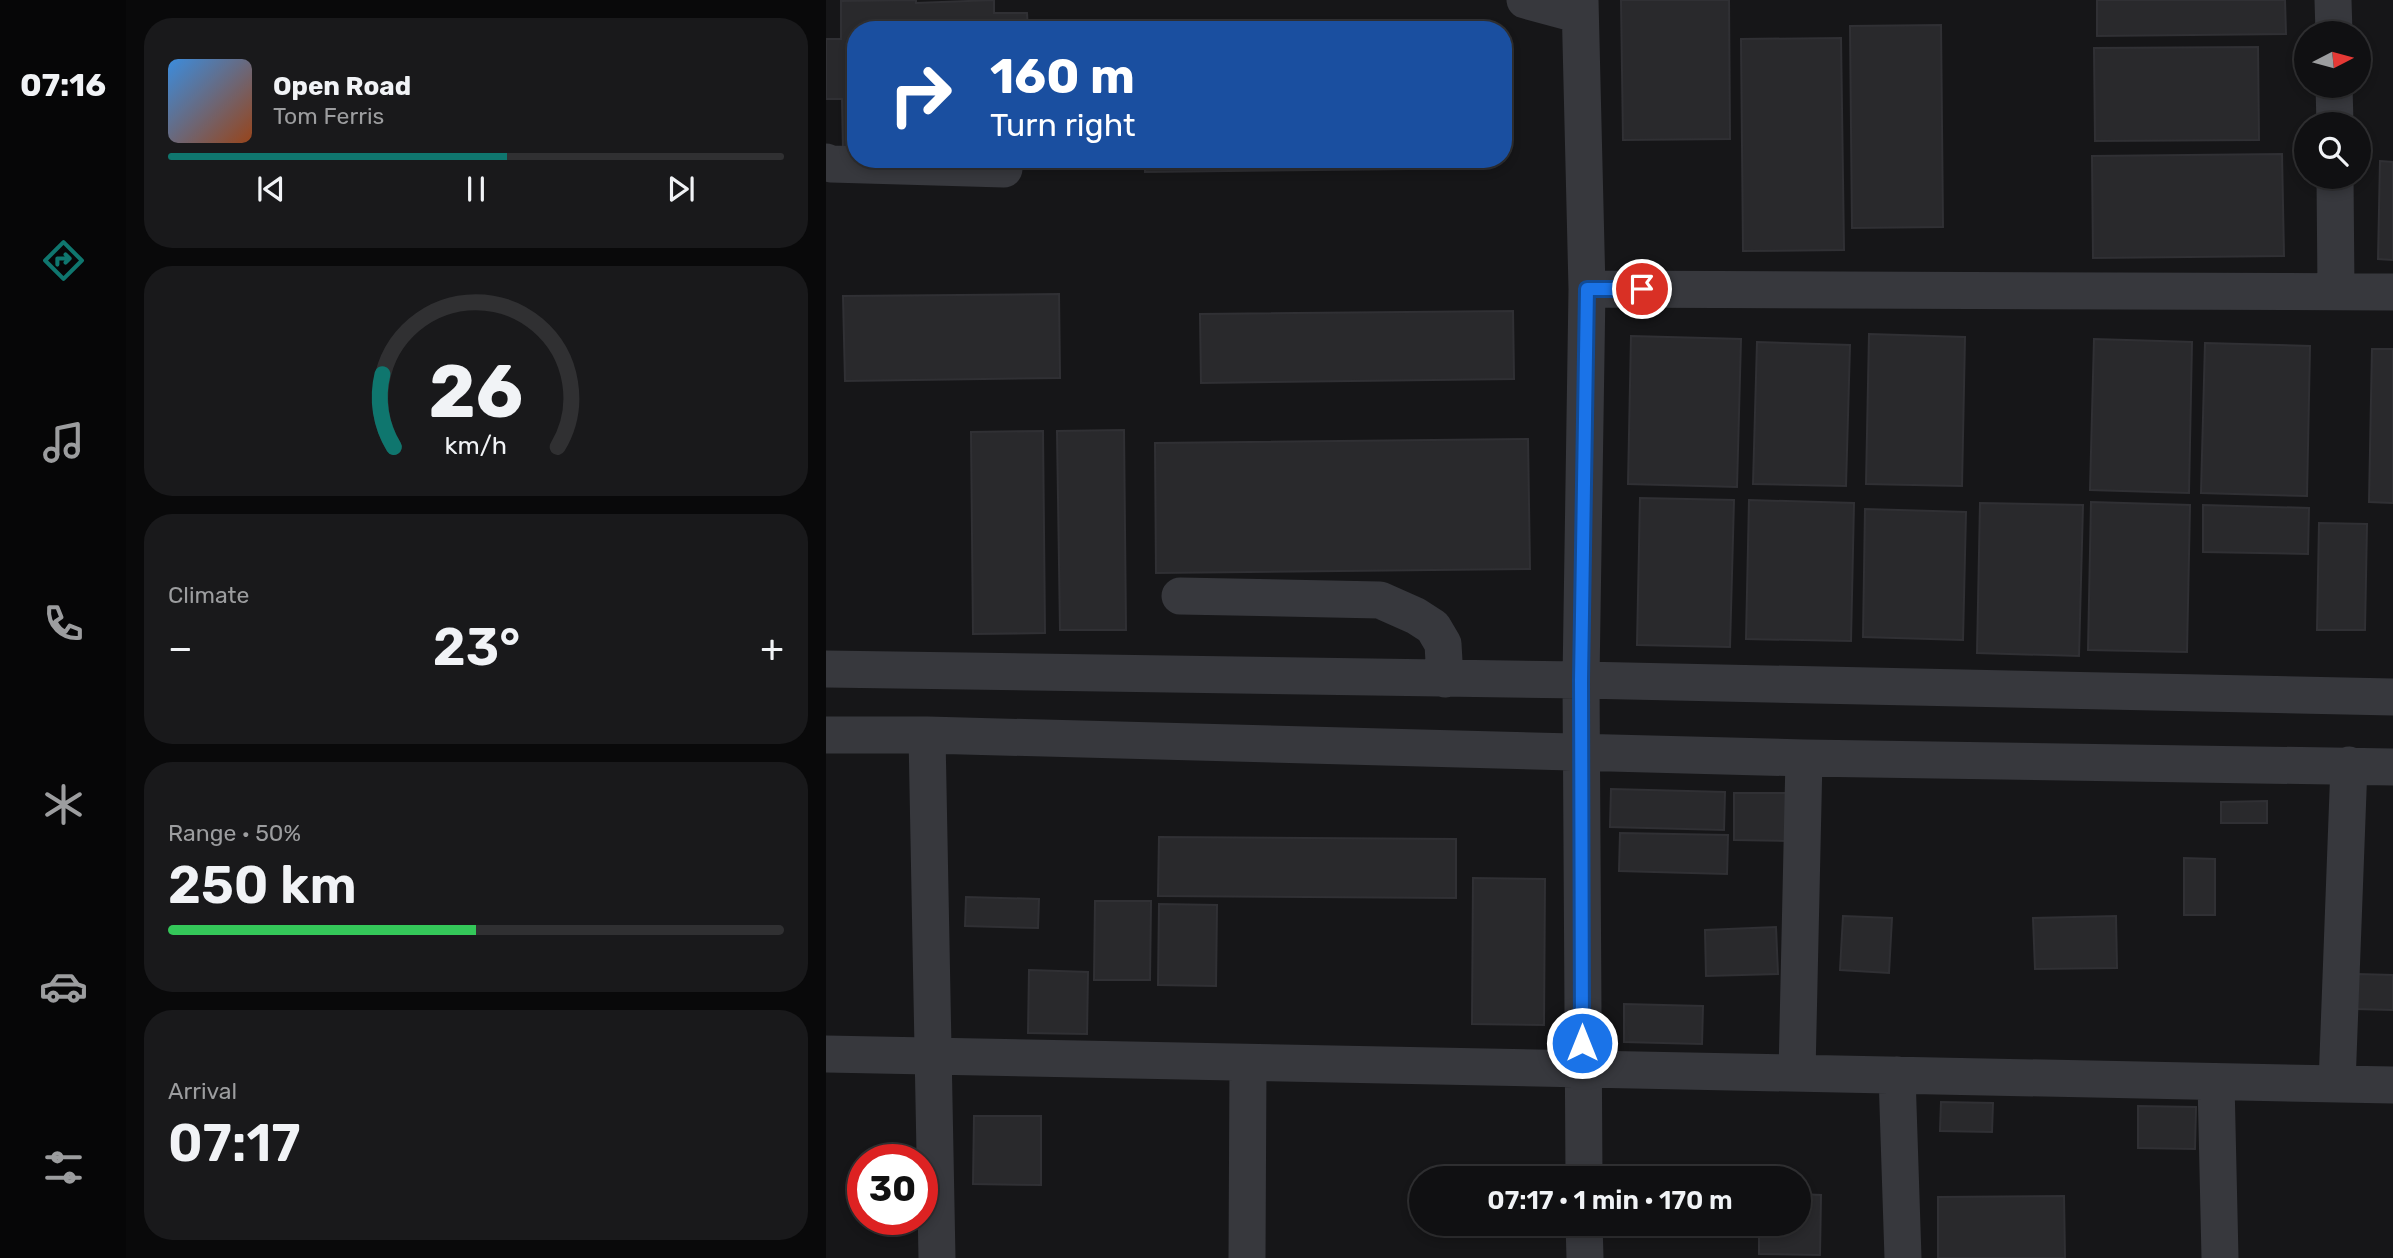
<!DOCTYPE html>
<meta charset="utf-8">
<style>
:root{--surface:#101012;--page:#19191b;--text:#f1f3f6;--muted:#9c9d9f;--line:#303032;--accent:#0f766e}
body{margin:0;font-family:Rubik,sans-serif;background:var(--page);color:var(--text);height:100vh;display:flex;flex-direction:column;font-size:26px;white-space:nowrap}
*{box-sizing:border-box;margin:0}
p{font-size:23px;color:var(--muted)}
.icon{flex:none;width:38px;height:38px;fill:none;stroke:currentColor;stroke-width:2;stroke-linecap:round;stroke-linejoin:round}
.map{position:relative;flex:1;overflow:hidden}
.panel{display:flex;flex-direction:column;gap:18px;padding:18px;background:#09090a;width:700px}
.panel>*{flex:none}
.hud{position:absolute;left:21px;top:21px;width:665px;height:147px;border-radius:28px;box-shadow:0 4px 10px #0003,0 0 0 2px var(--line);background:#1a4fa0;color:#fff;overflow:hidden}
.needle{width:46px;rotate:84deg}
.buttons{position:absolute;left:1468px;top:21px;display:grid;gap:14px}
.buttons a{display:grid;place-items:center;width:77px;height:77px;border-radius:50%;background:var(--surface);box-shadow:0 4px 10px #0003,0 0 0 2px var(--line);font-size:35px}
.speed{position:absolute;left:21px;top:1144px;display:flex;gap:14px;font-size:35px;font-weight:700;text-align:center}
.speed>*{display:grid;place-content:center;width:91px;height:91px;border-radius:50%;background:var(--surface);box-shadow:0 4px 10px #0003,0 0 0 2px var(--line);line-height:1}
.speed .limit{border:10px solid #d22;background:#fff;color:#111}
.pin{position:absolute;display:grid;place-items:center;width:60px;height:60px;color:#fff;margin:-30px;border:4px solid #fff;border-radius:50%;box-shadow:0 2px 7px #0007}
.me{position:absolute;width:77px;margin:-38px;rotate:0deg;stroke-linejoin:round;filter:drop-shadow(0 0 5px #0008)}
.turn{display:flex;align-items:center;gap:24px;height:147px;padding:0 28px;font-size:32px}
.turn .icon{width:91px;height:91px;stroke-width:2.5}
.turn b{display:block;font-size:49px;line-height:60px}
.big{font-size:52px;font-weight:600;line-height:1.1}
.panel .card{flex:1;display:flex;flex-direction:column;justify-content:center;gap:10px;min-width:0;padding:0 24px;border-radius:28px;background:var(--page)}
.panel .dial{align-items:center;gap:0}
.dial svg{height:182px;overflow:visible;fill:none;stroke:var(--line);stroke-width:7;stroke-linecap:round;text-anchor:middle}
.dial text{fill:var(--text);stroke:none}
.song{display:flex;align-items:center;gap:21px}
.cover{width:84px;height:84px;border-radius:10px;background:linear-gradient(135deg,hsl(210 70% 55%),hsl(20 70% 35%))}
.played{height:7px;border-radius:4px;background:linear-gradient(90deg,var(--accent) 55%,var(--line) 55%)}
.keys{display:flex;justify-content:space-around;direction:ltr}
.heat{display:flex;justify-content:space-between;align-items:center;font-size:38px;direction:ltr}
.charge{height:10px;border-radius:5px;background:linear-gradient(90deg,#34c759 50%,var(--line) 0)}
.trip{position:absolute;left:583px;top:1166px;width:402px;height:70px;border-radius:35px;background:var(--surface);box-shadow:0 4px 10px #0003,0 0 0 2px var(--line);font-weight:600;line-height:70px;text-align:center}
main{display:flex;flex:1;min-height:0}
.tab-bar{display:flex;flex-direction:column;width:126px;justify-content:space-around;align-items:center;background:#060607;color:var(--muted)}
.tab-bar .icon{width:49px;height:49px}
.tab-bar .on{color:var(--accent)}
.tab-bar b{font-size:32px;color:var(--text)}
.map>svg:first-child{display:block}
.building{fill:#29292c;stroke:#303034;stroke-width:2}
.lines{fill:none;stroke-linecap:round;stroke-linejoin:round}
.minor{stroke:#37383d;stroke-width:37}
.route-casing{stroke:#114b97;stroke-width:18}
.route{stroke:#1a73e8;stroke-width:12}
</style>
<main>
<nav class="tab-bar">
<b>07:16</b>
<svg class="icon on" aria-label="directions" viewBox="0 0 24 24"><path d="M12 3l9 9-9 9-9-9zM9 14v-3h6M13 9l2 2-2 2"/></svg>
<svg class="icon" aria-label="music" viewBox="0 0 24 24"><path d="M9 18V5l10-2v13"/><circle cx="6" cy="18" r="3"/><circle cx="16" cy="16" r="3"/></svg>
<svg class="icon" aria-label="phone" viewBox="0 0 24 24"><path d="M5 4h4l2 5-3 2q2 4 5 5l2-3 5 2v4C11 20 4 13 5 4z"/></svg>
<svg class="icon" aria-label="climate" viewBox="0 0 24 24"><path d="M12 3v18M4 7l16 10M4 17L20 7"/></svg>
<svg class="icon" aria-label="car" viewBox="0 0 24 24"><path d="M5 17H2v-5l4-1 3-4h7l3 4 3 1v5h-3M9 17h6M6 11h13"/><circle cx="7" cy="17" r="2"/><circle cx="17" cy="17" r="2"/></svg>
<svg class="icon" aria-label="filters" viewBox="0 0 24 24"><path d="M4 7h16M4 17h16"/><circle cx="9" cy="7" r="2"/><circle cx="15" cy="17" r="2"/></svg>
</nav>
<section class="panel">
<div class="card">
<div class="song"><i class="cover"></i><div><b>Open Road</b><p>Tom Ferris</p></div></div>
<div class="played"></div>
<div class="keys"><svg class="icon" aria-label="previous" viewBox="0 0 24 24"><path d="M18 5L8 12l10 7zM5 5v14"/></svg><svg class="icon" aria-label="pause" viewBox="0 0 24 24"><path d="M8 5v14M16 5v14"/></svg><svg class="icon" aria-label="next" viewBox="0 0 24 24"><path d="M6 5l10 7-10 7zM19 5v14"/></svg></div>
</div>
<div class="card dial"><svg viewBox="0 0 100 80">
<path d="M14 69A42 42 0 1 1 86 69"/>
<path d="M14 69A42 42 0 0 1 9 37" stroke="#0f766e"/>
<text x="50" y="56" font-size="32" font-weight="700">26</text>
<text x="50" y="72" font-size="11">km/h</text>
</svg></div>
<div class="card"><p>Climate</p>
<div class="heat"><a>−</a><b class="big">23°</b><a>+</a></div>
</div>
<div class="card"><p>Range · 50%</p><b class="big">250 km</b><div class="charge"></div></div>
<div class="card"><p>Arrival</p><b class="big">07:17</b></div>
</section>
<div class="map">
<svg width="1567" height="1258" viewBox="0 0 1567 1258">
<rect width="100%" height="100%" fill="#161618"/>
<path class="building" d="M90,0V3L168,0V13H201L202,30H30V150H17L16,99H0V39H15V1Z
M795,0H903L904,139L797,140Z
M1271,0H1459L1460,34L1271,36Z
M581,22V30H317V25Z
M1115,25L1117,227L1026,228L1024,26Z
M1015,38L1018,250L917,251L915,39Z
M1432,47L1433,140L1269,141L1268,48Z
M1456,154L1458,256L1267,258L1266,156Z
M319,159H583V169L319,172Z
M1554,161L1567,162V260L1552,259Z
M233,294L234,378L19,381L17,296Z
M687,311L688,379L375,383L374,314Z
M1043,334L1139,337L1136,486L1040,484Z
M805,336L915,339L911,487L802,484Z
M1268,339L1366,342L1363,493L1264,490Z
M931,342L1024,345L1020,486L927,484Z
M1379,343L1484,346L1481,496L1375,493Z
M1546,349H1567V503L1543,502Z
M298,430L300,630H234L231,431Z
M217,431L219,633L147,634L145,432Z
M702,439L704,569L330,573L329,443Z
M814,498L908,500L904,647L811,645Z
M923,500L1028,503L1025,641L920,639Z
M1265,502L1364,505L1361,652L1262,650Z
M1154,503L1257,505L1253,656L1151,653Z
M1377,505L1483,508L1482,554L1377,552Z
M1039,509L1140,512L1137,640L1037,637Z
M1493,523L1541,524L1539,630H1491Z
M785,789L899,792L898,830L784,827Z
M908,793H961V841L908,840Z
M1441,801V823H1395V802Z
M794,833L902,835L901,874L793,871Z
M333,837L630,839V898L332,896Z
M1358,858L1389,859V915H1358Z
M647,878L719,879L718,1025L646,1024Z
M140,897L213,899L212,928L139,926Z
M269,901H325L324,980H268Z
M333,904L391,905L390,986L332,985Z
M1017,916L1066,918L1063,973L1014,970Z
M1290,916L1291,968L1209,969L1207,918Z
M950,927L952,974L880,976L879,930Z
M203,970L262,972L261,1034L202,1033Z
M1531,974L1567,975V1010L1530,1009Z
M798,1004L877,1006L876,1044L798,1042Z
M1115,1102L1167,1103L1166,1132L1114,1131Z
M1312,1106L1370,1107L1369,1149L1312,1148Z
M148,1116H215V1185L147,1184Z
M973,1194L995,1195L994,1255L933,1254V1223H973Z
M1238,1196L1239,1258H1112V1197Z"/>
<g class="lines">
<path class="minor" d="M699,0L754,15
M754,0L761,289L755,680L758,1178
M1507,0L1508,33
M1508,86L1509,124
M0,162L5,164L178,169
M1509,177L1510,290
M761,289L1567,292
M354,596L554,600L590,616L607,627L617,644L619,679
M0,669L755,680L1567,697
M0,735H101L978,758L1567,767
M101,735L111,1258
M0,1054L1567,1085
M971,1073L978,758
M1071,1075L1077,1258
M1390,1082L1394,1258
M1511,1084L1523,765
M758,1223L759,1258
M421,1258L422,1063"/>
</g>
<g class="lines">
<defs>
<path id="route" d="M756,1043L755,680L761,289H816"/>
</defs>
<use href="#route" class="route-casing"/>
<use href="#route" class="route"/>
</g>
</svg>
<div class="buttons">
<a><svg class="needle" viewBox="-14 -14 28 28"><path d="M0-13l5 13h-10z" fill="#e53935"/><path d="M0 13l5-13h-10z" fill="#9c9d9f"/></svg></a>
<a><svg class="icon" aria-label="search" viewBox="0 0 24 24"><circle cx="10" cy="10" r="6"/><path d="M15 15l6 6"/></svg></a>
</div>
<div class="speed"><div class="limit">30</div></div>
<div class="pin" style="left:816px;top:289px;background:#d93025"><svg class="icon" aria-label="arrive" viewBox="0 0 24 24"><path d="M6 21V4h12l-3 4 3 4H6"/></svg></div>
<svg class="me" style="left:756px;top:1043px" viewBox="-20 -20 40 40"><circle r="17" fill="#1a73e8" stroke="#fff" stroke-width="3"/><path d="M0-11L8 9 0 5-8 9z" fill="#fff"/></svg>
<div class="trip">07:17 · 1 min · 170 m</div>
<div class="hud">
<div class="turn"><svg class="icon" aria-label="right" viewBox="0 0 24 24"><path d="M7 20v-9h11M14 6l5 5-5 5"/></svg><div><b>160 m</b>Turn right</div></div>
</div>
</div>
</main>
